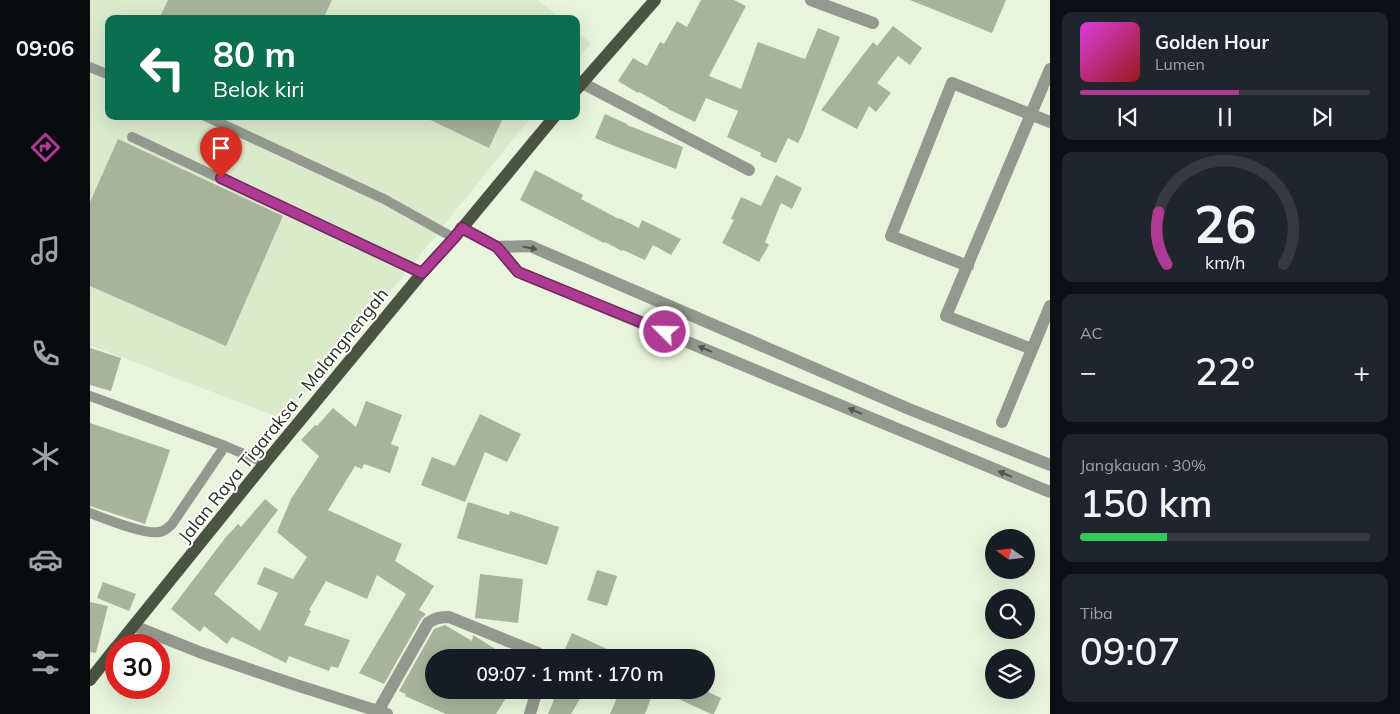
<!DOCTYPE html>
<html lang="id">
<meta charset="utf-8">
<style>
:root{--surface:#171b24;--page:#20242c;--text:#f1f3f6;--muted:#9ea1a6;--line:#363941;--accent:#ae3a93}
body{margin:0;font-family:Mulish,sans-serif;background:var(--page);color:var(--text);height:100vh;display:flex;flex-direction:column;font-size:19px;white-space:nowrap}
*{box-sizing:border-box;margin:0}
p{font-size:16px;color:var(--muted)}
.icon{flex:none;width:28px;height:28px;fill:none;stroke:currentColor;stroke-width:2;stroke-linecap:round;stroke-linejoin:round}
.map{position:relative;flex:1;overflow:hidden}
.side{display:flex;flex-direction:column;gap:12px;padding:12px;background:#0d0f14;width:350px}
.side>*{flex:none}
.hud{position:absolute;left:15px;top:15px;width:475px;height:105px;border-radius:10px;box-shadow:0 5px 20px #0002;background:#0b6e4f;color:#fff;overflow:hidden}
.needle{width:32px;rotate:285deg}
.buttons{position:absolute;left:895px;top:529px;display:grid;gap:10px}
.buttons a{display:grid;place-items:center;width:50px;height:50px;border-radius:50%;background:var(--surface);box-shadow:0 5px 20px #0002;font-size:25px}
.speed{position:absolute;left:15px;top:634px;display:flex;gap:10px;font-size:25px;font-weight:700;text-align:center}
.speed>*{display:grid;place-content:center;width:65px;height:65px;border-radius:50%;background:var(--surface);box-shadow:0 5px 20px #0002;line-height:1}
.speed .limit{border:8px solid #d22;background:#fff;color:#111}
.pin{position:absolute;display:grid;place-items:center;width:42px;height:42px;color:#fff;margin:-51px -21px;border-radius:50% 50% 50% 0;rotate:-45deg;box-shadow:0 0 5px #0007}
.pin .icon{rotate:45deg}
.me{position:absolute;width:55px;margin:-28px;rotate:293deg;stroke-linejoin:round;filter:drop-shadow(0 0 4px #0008)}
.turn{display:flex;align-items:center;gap:18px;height:105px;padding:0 25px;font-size:22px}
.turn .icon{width:65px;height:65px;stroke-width:2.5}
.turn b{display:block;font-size:35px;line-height:42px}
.big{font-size:38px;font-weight:600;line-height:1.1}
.side .card{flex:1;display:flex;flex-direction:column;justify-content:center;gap:8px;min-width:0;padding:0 18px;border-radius:10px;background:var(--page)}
.side .dial{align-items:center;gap:0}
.dial svg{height:130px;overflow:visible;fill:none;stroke:var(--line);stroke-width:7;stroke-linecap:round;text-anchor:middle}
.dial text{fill:var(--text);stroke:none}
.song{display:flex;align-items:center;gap:15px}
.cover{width:60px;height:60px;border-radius:8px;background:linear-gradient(135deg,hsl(300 70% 55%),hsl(0 70% 35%))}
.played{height:5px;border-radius:2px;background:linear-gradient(90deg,var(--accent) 55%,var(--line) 55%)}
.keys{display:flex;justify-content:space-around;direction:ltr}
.heat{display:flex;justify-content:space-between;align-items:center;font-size:28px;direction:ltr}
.charge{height:8px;border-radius:4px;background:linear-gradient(90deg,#34c759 30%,var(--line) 0)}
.trip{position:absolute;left:335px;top:649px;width:290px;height:50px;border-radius:25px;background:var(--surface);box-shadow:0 5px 20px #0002;font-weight:600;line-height:50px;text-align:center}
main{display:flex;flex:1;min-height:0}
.tabs{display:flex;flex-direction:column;width:90px;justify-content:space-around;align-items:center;background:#090b0e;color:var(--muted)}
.tabs .icon{width:35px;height:35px}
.tabs .current{color:var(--accent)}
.tabs b{font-size:22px;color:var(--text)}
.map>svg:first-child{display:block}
.built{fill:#dbeacb}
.building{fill:#a8b39c}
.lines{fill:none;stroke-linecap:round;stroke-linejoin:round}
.lane{stroke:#94998f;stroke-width:10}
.street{stroke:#94998f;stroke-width:12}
.primary{stroke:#4b5342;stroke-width:12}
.oneway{fill:#50544b}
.route-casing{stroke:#712660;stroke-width:12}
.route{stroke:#ae3a93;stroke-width:9}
.labels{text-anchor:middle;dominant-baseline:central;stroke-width:4;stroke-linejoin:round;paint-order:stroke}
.street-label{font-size:18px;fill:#2b2f26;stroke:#fff}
</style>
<main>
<nav class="tabs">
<b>09:06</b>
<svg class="icon current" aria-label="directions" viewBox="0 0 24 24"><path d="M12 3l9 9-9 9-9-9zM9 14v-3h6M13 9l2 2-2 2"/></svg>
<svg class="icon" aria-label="music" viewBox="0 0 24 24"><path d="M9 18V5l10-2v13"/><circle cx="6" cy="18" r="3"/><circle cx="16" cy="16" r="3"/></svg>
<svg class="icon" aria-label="phone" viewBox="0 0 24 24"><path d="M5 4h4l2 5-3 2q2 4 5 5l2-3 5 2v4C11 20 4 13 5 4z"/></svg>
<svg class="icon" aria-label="climate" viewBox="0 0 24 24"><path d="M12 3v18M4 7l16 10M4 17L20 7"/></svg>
<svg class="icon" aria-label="car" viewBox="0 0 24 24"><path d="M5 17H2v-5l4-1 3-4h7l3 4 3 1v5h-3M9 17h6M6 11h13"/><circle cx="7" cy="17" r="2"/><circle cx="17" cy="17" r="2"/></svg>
<svg class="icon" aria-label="filters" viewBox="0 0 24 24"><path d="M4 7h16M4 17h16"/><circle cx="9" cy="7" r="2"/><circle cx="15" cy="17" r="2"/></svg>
</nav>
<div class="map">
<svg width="960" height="714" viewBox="0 0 960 714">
<rect width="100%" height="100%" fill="#e8f4dc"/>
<path class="built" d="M0,0H448L471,19H19V116H442L310,280L193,419L0,345Z
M486,31L501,43L486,61Z"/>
<path class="building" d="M78,0H242L233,19H69Z
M611,0H644L656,6L619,76L651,89L668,42L715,59L728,28L750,37L713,133L708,143L698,138L686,163L670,156L671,153L637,137L648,111L616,98L605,122L578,109V108L549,92L548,93L528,81L543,58L557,66L570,42L574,44L587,21L597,27Z
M820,0H916L902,33Z
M803,26L832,48L820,65L808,56L787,83L801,93L786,112L779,106L767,129L731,110L783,42L787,46Z
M515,114L537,124V125L593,147L586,169L527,147L505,138Z
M332,116H414L399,148Z
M28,139L193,216L136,346L0,286V202Z
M445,170L493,195L491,199L529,219V218L549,228L552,220L591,239L581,255L563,245L555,260L533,250L532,251L515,242L514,243L430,200Z
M686,175L712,188L702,209L691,203L675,242L679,245L669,262L632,243L644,220L641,219L651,197L671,206Z
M0,348L31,358L21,391L0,385Z
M276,401L312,415L301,444L309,447L300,473L274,464L272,469L265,466L238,510L312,544L305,561L344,586L329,610L336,614L331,619L294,684L269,673L316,594L287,575L277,599L236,581L219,610L221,611L214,625L260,640L248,668L241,666L239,671L199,656L196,663L142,637L137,644L114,626L110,632L81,609L136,537L148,524L151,527L175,499L188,510L124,594L170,631L188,593L167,584L174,567L203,579L217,557L187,532L201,499L229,456L211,440L225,425L227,426L243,408L266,427Z
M390,414L431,434L417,462L395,452L375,502L331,485L342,457L365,466Z
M0,423L80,450L55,524L0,506Z
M378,502L419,515L420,511L469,527L457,565L367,538Z
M507,570L527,576L517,606L497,600Z
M390,574L433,579L428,623L385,618Z
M13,582L46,594L39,611L7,598Z
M0,602L18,606L6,653L0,652Z
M355,625L382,641L383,635L386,637L420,658H344V690H421L406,714H356L315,696L316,694L309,691L344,629Z
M482,633L537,658H471Z
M468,690H495L481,714H458Z
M530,690H564L555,714H520Z
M569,690H614L631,698L624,714H621Z"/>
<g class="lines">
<path class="lane" d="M0,67L19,75
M115,116L294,199L364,238
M42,137L332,273
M0,396L135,446
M0,513C16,519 55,535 69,532C75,531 78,528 82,524L135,446L175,463"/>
<path class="street" d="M721,0L783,23
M492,83L659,170
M371,228L407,247
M878,266L801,236L862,83L960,122
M942,349L856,316L960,69
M912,422L960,306
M960,465L819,409L440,246L407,247L428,272L960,492
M44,626L112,653L203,684L297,714
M288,711L338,623C345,618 350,617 359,617L448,653L452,658
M440,714L447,690"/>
<path class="primary" d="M486,90L565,0
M28,645L175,463L332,273L364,238L465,116
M0,680L26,647"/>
</g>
<defs><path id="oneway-solid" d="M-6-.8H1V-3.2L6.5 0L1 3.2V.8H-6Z" transform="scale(1.25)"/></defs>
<g class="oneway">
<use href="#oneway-solid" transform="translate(440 248) rotate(12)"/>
<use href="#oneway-solid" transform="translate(615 349) rotate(-157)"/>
<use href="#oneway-solid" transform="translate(765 411) rotate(-157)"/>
<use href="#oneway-solid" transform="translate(915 474) rotate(-157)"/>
</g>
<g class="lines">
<defs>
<path id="route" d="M131,178L332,273L364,238L372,228L407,247L428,272L575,332"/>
</defs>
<use href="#route" class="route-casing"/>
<use href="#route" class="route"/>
</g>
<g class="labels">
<g class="street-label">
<text transform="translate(193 415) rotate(-51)">Jalan Raya Tigaraksa - Malangnengah</text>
</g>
</g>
</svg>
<div class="buttons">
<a><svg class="needle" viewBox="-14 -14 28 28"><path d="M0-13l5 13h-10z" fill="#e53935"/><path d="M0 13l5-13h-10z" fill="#9ea1a6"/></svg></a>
<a><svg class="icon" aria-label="search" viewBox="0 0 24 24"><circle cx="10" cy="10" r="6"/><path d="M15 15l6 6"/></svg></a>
<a><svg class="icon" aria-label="layers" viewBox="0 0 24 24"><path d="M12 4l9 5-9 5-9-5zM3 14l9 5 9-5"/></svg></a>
</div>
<div class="speed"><div class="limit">30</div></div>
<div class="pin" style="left:131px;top:178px;background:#d93025"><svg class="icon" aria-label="arrive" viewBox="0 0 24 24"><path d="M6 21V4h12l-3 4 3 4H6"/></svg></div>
<svg class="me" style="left:575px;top:332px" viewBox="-20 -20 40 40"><circle r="17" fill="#ae3a93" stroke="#fff" stroke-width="3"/><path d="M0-11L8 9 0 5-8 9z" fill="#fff"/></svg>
<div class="trip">09:07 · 1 mnt · 170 m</div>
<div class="hud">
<div class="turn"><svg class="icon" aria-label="left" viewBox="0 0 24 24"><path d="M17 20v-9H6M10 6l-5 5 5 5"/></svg><div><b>80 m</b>Belok kiri</div></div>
</div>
</div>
<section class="side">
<div class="card">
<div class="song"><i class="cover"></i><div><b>Golden Hour</b><p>Lumen</p></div></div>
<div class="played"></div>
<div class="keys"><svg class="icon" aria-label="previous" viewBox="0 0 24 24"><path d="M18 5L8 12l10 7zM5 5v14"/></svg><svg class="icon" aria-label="pause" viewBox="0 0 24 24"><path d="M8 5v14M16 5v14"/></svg><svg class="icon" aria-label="next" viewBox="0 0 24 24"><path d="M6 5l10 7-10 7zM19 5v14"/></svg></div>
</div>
<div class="card dial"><svg viewBox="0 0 100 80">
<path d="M14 69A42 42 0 1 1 86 69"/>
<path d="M14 69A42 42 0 0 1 9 37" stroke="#ae3a93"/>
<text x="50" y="56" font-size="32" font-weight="700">26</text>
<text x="50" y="72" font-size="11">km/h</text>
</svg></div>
<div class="card"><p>AC</p>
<div class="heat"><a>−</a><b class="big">22°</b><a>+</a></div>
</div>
<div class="card"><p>Jangkauan · 30%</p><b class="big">150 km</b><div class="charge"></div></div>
<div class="card"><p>Tiba</p><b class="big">09:07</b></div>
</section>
</main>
